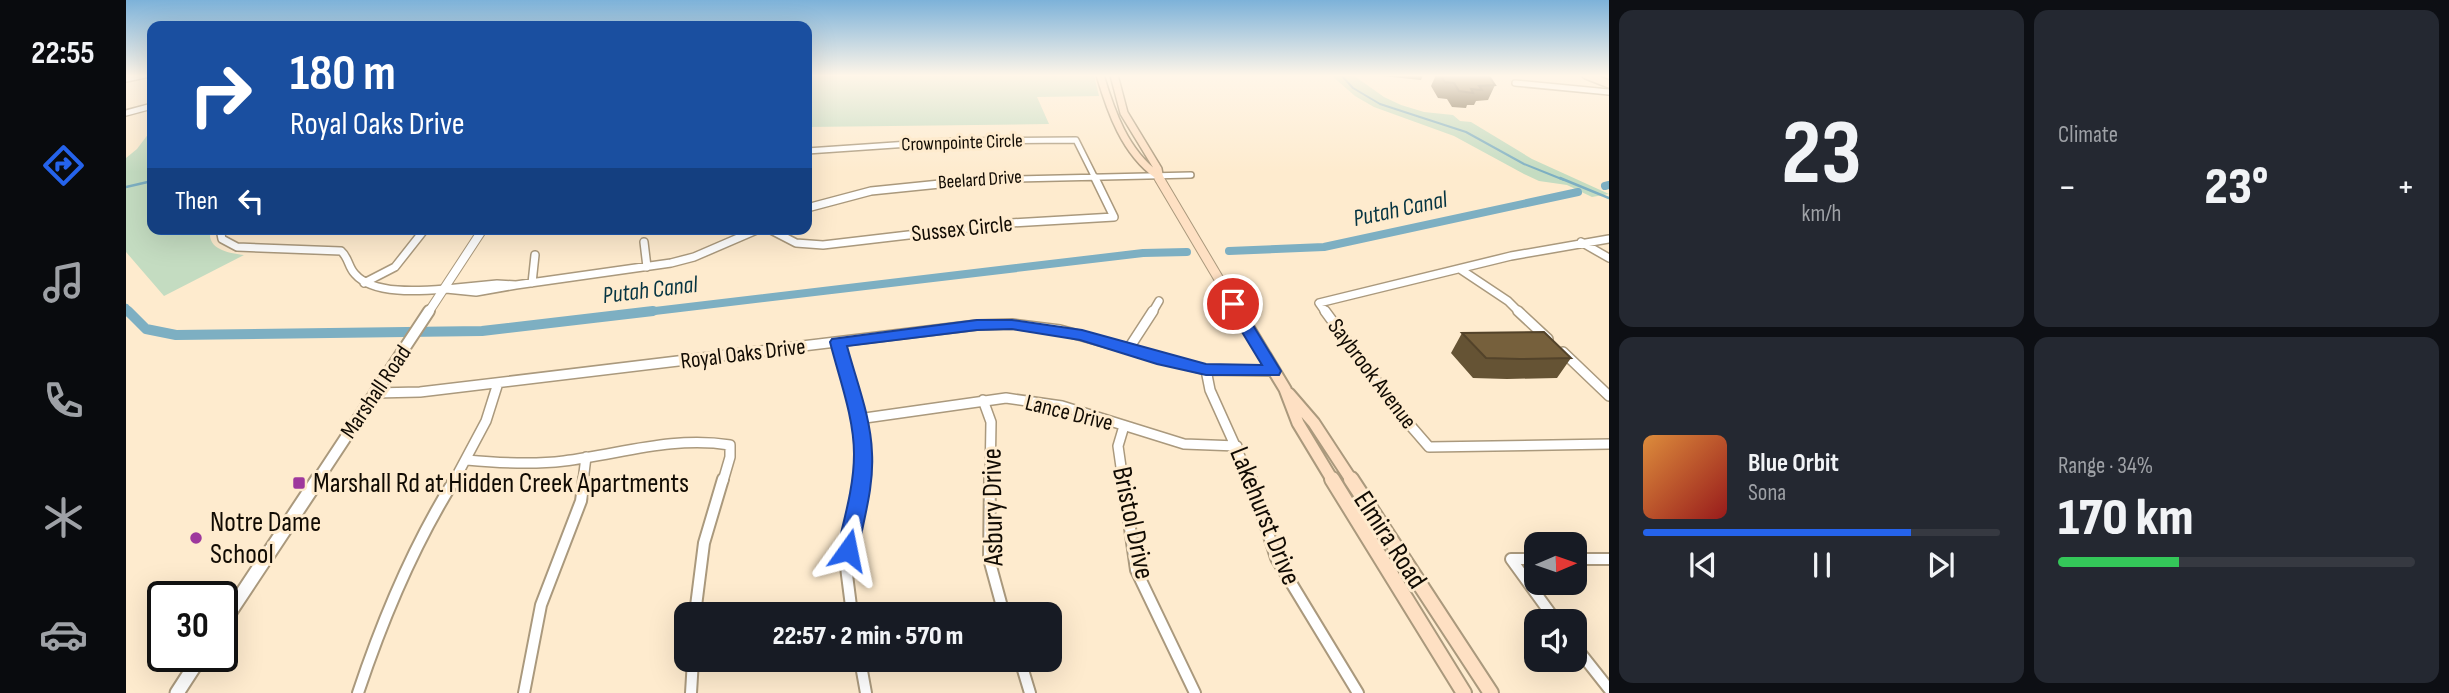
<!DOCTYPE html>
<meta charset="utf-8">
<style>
:root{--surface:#171b24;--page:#242831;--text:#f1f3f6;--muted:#9ea1a6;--line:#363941;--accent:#2563eb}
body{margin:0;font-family:"Sofia Sans Condensed",sans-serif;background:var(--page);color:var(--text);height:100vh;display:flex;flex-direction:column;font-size:26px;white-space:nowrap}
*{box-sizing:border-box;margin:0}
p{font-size:23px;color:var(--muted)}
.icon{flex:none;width:38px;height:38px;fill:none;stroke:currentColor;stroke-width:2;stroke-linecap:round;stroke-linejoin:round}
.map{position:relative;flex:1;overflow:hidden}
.panel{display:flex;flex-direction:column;gap:10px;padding:10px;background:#0d0f14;width:840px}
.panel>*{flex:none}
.hud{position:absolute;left:21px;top:21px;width:665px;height:214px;border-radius:14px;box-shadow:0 7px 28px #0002;background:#1a4fa0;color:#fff;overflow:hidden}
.needle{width:46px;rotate:88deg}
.controls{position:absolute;left:1398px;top:532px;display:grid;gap:14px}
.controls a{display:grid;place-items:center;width:63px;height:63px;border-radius:14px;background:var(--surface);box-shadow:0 7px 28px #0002;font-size:35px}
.speed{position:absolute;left:21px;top:581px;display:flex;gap:14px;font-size:35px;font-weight:700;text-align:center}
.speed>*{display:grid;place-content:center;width:91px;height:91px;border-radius:50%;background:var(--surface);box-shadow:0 7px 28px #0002;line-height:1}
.speed .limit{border:4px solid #111;border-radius:10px;background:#fff;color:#111}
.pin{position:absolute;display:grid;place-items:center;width:60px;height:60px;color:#fff;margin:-30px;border:4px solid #fff;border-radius:50%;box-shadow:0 2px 7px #0007}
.me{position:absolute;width:77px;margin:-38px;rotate:12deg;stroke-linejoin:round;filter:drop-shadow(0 0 5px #0008)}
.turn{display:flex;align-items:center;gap:24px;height:147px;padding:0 28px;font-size:32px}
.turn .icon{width:91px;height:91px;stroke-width:2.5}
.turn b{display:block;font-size:49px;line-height:60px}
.then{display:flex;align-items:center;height:66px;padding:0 28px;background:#0003;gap:14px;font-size:26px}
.big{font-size:52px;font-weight:800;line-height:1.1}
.panel .tile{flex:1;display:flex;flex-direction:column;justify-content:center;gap:10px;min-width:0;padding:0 24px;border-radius:14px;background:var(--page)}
.panel .dial{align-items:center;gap:0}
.dial b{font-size:91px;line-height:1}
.song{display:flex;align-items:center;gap:21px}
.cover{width:84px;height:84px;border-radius:10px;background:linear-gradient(135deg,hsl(30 70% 55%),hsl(0 70% 35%))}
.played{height:7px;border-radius:4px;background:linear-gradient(90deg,var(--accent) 75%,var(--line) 75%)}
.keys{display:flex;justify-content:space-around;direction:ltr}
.heat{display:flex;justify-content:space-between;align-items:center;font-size:38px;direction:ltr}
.charge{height:10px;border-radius:5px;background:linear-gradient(90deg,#34c759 34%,var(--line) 0)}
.panel .tiles{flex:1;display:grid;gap:10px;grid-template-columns:repeat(2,1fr)}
.trip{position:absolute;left:548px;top:602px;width:388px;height:70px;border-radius:14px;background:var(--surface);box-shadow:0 7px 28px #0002;font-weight:800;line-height:70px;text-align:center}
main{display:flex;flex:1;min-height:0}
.dock{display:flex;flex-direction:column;width:126px;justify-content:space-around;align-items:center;background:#090b0e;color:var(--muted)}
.dock .icon{width:49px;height:49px}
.dock .active{color:var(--accent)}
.dock b{font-size:32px;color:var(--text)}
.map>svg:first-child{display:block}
.green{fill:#c4dcc1}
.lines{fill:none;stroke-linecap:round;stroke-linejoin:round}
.stream-far1{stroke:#7dafc2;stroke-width:2}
.stream{stroke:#7dafc2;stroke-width:2.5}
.canal-far1{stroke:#7dafc2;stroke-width:8}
.canal{stroke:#7dafc2;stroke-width:10}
.minor-far3-casing{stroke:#aa997d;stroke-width:8}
.minor-far2-casing{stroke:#aa997d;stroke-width:10}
.minor-far1-casing{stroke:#aa997d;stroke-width:12}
.minor-casing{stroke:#aa997d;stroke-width:14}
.tertiary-far2-casing{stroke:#aa997d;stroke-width:10}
.tertiary-far1-casing{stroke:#aa997d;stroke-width:14}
.tertiary-casing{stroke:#aa997d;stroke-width:17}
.secondary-far3-casing{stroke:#aa997d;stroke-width:10}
.secondary-far2-casing{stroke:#aa997d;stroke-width:11}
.secondary-far1-casing{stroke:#aa997d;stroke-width:15}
.secondary-casing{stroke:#aa997d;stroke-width:18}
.minor-far3{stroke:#fff;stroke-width:5}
.minor-far2{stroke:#fff;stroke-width:7}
.minor-far1{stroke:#fff;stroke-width:9}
.minor{stroke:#fff;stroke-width:10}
.tertiary-far2{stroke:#fff;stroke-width:8}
.tertiary-far1{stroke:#fff;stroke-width:10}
.tertiary{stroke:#fff;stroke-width:13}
.secondary-far3{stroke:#fee0c3;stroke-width:7}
.secondary-far2{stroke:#fee0c3;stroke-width:9}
.secondary-far1{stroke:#fee0c3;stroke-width:11}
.secondary{stroke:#fee0c3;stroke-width:14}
.wall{fill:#655334}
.building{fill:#76603c;stroke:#53432a;stroke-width:2}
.route{fill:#2563eb;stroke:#184099;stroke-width:2}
.poi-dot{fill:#9e389d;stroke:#feebce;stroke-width:2.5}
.labels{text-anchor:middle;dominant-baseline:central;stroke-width:6;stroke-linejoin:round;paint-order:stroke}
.far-street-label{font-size:19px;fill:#110b03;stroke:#feebce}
.street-label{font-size:23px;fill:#110b03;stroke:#feebce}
.water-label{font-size:24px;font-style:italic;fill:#053442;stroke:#feebce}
.near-poi-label{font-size:28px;fill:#110b03;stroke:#feebce;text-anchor:start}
.near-street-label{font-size:28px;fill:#110b03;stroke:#feebce}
</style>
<main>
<nav class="dock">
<b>22:55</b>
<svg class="icon active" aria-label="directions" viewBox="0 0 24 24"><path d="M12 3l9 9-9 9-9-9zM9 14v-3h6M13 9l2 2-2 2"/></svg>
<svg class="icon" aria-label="music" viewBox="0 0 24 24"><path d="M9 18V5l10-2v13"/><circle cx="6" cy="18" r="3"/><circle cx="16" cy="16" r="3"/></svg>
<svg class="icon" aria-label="phone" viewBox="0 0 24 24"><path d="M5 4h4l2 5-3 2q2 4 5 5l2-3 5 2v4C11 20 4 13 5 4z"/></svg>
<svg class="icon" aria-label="climate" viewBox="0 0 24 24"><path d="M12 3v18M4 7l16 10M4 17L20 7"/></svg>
<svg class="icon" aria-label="car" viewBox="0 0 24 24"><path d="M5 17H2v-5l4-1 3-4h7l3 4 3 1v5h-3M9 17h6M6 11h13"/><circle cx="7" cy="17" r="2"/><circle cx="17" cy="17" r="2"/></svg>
</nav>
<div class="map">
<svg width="1483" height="693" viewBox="0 0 1483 693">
<rect width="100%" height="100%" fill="#feebce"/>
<path class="green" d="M681,75H968L973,96L911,97L923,124L681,127Z
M1205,75H1227L1258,97L1275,105L1298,112L1327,115L1334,121L1345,122L1406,159L1483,194L1466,197L1441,185L1413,181L1398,174L1328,136L1248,107L1229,96Z
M26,129V229H85C79,249 103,253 118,255L38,296L0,252V158L11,149Z"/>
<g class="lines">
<path class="stream-far1" d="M1215,75L1227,88L1254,104L1340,132L1398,164L1438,180"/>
<path class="stream" d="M1434,178L1483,198
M0,187L26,181"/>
<path class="canal-far1" d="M1479,186L1483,185
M1103,251L1198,247L1452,192
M0,308L3,313
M512,313L1017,253L1061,252"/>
<path class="canal" d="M2,311L20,329L50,335L356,331L527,311"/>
<defs>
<path id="minor-far3" d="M0,79L19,75
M1389,83L1483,92
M0,113L26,106
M681,151L827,141L950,140L970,180
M845,180L1065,175"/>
<path id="minor-far2" d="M681,208L745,191L873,178
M94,229L96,239L111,247L215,251C223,258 222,267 229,274C247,295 295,291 320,289
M643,229L670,243L697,245L885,223L988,217L969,178
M518,242L521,267
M1455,242L1483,258
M1334,269L1382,301L1394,313
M238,283L269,267L299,229
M406,283L409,255
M371,284L390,285L350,292L320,289Z
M390,285L545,263L568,257L633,229
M1026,313L1033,301
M1200,313L1193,303L1385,256L1483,239"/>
<path id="minor-far1" d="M1199,311L1277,417L1303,447L1483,444
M1392,311L1422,339
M712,342C724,388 738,432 736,481
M1003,348L1027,311
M1437,352L1483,396
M1080,370L1084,390L1125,481
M249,393L294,392L851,325L886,324L934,330L1080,370L1147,371
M857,400L865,422L864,481
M732,419L880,398L936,406L1058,444L1111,446
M341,460C373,463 406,465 438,461C495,454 546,436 604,445V457L597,481
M328,481L360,421L372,383
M457,481L460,457
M997,481L992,446L998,426"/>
<path id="minor" d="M864,479L863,559L878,614
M997,479L1010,570L1069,693
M1125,479L1150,558L1232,693
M1410,559H1385L1430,621
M1449,559H1483
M569,614L578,543L597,479
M726,614L720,567L736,479
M1449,646L1483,689
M734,660L740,693
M894,660L904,693
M232,693C257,618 287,546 329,479
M398,693L415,605L455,501L458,479
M565,693L567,660"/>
<path id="tertiary-far2" d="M302,313L357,229"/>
<path id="tertiary-far1" d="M191,481L303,311"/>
<path id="tertiary" d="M96,624L192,479
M51,693L75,656"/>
<path id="secondary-far3" d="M974,75C985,112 999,152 1031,175
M988,75L998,113L1032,169L1034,180
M1460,75L1483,84"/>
<path id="secondary-far2" d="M1033,178L1113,313"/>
<path id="secondary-far1" d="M1112,311L1159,389L1172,423L1207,481
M1163,394L1188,423L1226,481"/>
<path id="secondary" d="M1206,479L1338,693
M1225,479L1365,693"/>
</defs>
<use href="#minor-far3" class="minor-far3-casing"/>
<use href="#minor-far2" class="minor-far2-casing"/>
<use href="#minor-far1" class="minor-far1-casing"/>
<use href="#minor" class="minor-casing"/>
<use href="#tertiary-far2" class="tertiary-far2-casing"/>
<use href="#tertiary-far1" class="tertiary-far1-casing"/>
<use href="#tertiary" class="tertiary-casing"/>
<use href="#secondary-far3" class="secondary-far3-casing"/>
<use href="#secondary-far2" class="secondary-far2-casing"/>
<use href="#secondary-far1" class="secondary-far1-casing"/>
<use href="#secondary" class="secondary-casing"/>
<use href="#minor-far3" class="minor-far3"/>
<use href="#minor-far2" class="minor-far2"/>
<use href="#minor-far1" class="minor-far1"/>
<use href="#minor" class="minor"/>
<use href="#tertiary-far2" class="tertiary-far2"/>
<use href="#tertiary-far1" class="tertiary-far1"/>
<use href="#tertiary" class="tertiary"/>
<use href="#secondary-far3" class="secondary-far3"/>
<use href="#secondary-far2" class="secondary-far2"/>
<use href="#secondary-far1" class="secondary-far1"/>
<use href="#secondary" class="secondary"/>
</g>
<path class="wall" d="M1247,75H1297L1295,80Z
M1310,75H1350L1369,85L1362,100L1350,101L1348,105H1341L1340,108L1326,107L1321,99L1312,98L1305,86Z
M1336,333L1445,358L1431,378L1381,379L1347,378L1325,353Z"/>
<path class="building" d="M1314,75H1350L1363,76L1369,85L1353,86L1356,90L1345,89L1347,93L1333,91L1328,83L1319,82Z
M1418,332L1445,358L1394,359L1360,358L1336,333Z"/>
<linearGradient id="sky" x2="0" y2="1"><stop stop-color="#7db2d9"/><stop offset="0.44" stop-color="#fff6e9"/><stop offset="1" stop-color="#fff6e9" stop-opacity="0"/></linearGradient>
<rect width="1483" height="172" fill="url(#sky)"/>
<path class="route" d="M1107,300L1114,304L1155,371L1153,375H1080L1031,364L954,340L886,329L851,330L721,346C730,380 745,417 746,453C748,486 738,518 732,550L729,556L722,559L714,556L711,550C718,519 728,487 728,454C728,417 713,378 704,342L706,339L851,320H886L956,330L1080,364L1136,365L1099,304Z"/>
<g class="poi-dot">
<rect x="166" y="476" width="14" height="14" rx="3.5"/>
<circle cx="70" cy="538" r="7"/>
</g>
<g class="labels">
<g class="far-street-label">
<text transform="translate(836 143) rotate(-2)">Crownpointe Circle</text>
<text transform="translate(854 180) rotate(-4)">Beelard Drive</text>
</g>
<g class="street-label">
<text transform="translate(836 229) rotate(-6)">Sussex Circle</text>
<text transform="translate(617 354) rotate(-7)">Royal Oaks Drive</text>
<text transform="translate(1246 374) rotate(53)">Saybrook Avenue</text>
<text transform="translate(250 392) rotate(-56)">Marshall Road</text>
<text transform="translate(943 413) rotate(14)">Lance Drive</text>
</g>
<g class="water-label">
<text transform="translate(1274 209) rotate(-12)">Putah Canal</text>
<text transform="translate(524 290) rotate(-7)">Putah Canal</text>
</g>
<g class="near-poi-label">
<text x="187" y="483">Marshall Rd at Hidden Creek Apartments</text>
<text x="84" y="522">Notre Dame<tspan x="84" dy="32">School</tspan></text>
</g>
<g class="near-street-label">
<text transform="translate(867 507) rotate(-91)">Asbury Drive</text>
<text transform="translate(1139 516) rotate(68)">Lakehurst Drive</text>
<text transform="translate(1007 523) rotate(78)">Bristol Drive</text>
<text transform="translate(1264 540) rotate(57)">Elmira Road</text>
</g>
</g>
</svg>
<div class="controls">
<a><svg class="needle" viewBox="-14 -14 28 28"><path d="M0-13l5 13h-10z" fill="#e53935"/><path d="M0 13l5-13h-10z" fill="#9ea1a6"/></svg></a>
<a><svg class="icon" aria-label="sound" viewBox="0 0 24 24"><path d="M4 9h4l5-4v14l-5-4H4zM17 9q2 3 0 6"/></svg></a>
</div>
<div class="speed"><div class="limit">30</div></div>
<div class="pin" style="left:1107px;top:304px;background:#d93025"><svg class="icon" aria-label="arrive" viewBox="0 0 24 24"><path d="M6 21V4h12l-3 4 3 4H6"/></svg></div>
<svg class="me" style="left:722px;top:550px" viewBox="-20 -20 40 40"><path d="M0-17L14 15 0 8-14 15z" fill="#2563eb" stroke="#fff" stroke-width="4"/></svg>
<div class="trip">22:57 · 2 min · 570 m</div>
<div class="hud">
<div class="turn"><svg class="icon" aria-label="right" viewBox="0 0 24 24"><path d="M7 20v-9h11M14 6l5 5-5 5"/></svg><div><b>180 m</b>Royal Oaks Drive</div></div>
<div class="then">Then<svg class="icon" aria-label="left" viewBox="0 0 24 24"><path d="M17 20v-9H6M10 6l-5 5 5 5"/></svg></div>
</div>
</div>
<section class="panel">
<div class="tiles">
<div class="tile dial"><b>23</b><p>km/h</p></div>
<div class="tile"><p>Climate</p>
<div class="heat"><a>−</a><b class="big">23°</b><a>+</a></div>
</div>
<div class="tile">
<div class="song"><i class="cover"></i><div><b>Blue Orbit</b><p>Sona</p></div></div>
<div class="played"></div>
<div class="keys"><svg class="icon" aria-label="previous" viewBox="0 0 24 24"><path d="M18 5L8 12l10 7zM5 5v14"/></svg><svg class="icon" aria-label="pause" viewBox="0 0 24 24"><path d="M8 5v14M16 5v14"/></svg><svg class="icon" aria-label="next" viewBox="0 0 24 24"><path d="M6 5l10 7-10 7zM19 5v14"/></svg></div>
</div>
<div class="tile"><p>Range · 34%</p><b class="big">170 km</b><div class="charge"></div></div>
</div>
</section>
</main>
